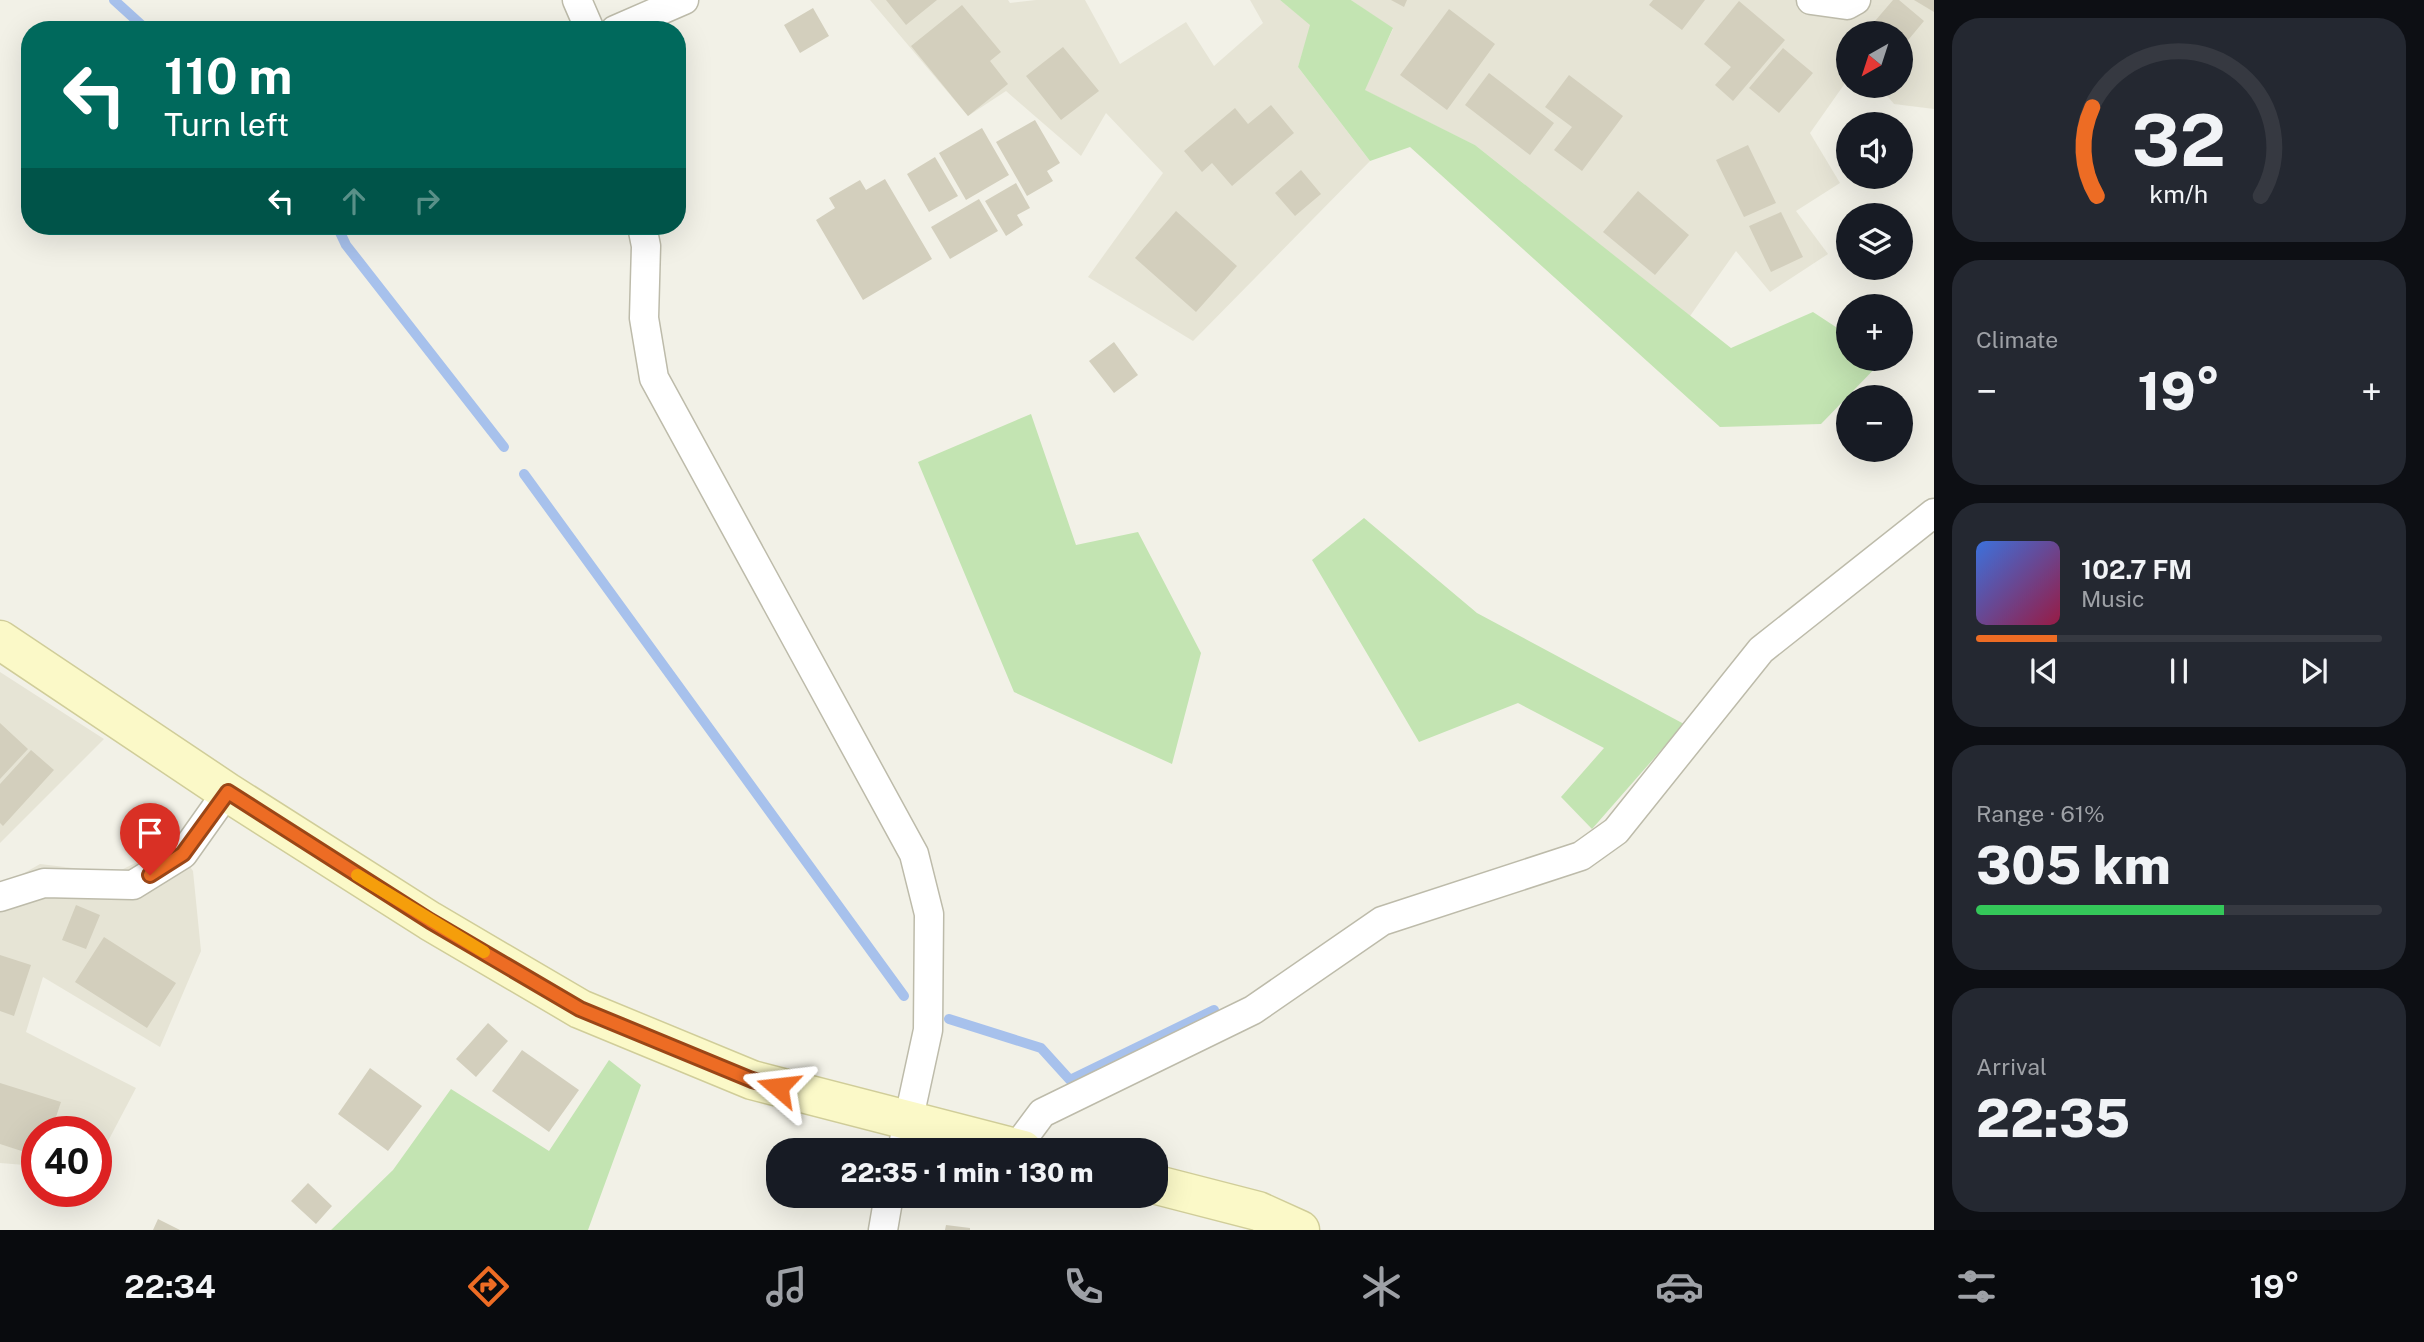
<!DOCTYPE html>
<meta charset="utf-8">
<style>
:root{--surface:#171b24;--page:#242831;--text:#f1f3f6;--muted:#9ea1a6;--line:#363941;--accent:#ed6c24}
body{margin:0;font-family:"Public Sans",sans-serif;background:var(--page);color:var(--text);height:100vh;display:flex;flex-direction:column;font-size:26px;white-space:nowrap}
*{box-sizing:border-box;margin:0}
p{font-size:23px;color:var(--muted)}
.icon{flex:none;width:38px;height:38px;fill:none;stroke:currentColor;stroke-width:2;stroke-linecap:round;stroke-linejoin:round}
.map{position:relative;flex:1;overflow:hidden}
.details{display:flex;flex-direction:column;gap:18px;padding:18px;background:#0d0f14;width:490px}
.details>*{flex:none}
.guide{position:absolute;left:21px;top:21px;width:665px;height:214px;border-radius:28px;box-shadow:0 7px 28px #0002;background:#00695c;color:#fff;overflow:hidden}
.needle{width:46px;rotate:219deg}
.tools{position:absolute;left:1836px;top:21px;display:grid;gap:14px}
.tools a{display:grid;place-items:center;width:77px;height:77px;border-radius:50%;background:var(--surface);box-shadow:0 7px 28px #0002;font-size:35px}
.speed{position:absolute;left:21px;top:1116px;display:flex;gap:14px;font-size:35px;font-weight:700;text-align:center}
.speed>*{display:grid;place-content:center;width:91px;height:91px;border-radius:50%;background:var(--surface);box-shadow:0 7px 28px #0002;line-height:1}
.speed .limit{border:10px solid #d22;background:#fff;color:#111}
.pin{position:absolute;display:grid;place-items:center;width:60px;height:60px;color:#fff;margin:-72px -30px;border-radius:50% 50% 50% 0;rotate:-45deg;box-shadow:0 0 7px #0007}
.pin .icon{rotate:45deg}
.me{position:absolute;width:77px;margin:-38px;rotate:287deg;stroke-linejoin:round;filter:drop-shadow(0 0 5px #0008)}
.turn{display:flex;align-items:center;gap:24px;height:147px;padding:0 28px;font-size:32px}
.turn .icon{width:91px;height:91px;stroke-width:2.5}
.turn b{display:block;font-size:49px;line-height:60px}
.lanes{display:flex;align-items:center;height:66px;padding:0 28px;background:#0003;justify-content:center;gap:35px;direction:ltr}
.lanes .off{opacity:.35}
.big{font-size:52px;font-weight:800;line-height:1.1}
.details .card{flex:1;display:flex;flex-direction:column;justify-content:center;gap:10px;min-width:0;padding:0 24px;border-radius:28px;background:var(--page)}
.details .dial{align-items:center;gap:0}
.dial svg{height:182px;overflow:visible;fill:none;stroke:var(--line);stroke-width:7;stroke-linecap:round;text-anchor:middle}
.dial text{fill:var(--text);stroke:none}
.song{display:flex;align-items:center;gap:21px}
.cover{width:84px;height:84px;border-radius:10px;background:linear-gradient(135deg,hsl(220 70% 55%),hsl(340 70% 35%))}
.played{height:7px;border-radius:4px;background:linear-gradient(90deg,var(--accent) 20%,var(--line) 20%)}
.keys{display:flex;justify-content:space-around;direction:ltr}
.heat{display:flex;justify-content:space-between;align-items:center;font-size:38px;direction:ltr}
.charge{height:10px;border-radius:5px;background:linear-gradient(90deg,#34c759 61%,var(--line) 0)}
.trip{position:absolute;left:766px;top:1138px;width:402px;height:70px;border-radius:28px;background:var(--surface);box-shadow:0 7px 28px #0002;font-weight:800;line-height:70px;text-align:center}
.tab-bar{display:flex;height:112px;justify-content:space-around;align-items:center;background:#090b0e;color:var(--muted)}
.tab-bar .icon{width:49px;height:49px}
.tab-bar .selected{color:var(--accent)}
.tab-bar b{font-size:32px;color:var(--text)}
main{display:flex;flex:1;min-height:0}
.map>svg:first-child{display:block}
.residential{fill:#e6e4d5}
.green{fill:#c3e4b2}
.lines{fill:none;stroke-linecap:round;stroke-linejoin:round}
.stream{stroke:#a7c1ec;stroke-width:10}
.building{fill:#d3cfbd}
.street-casing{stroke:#bdbbaa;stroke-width:31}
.secondary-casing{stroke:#d0cd99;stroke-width:41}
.street{stroke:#fff;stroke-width:28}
.secondary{stroke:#fbf9c8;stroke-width:38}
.route-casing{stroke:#9a4617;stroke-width:18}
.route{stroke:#ed6c24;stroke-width:12}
.slow{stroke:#f59e0b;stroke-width:12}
</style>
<main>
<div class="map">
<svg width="1934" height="1230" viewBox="0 0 1934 1230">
<rect width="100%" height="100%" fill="#f2f1e7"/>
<path class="residential" d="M870,0H1008L1010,3L1036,0H1085L1120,64L1186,22L1214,66L1263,23L1250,0H1280L1311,25L1298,67L1370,161L1193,341L1088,277L1163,173L1106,113L1081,156L1006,91L968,116Z
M1351,0H1934V109L1894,104L1879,86H1900V33H1848V79L1810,133L1840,183L1796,211L1828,254L1770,292L1736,251L1690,316L1475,145L1364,90L1393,29Z
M0,672L104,739L0,843Z
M174,844L193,871L201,951L160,1047L43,977L26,1032L136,1088L96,1164V1132H37V1166L0,1163V887L40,864L115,873Z"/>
<path class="green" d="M1280,0H1351L1393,28L1365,90L1475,145L1731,348L1813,312L1848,335V359H1884L1821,424L1720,427L1410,147L1370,161L1298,67L1310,25Z
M1031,414L1076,545L1138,532L1201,653L1172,764L1014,692L918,462Z
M1364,518L1477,613L1684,724L1592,829L1561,797L1604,748L1518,703L1419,742L1312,560Z
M609,1060L641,1085L588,1230H331L393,1170L451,1089L549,1151Z"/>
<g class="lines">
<path class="stream" d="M114,0L147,30
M337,226L346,245L504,447
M524,474L904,996
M949,1019L1041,1048L1070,1080L1214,1010"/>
</g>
<path class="building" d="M886,0H937L906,25Z
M1391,0H1407L1404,7Z
M1653,0H1705L1682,30L1649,5Z
M1893,0H1899L1924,21L1904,45L1900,43V33H1889L1875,21Z
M1914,0H1934V12Z
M1739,1L1785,40L1733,101L1715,85L1731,67L1704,44Z
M962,5L1001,52L990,61L1008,84L968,116L911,46Z
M813,8L829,36L800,53L784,25Z
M1449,9L1495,44L1447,110L1400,75Z
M1063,47L1099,91L1061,120L1026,76Z
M1783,48L1813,73L1779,113L1749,88Z
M1489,73L1554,123L1530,155L1465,105Z
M1569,75L1623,116L1582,171L1554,150L1572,127L1545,107Z
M1271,105L1294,133L1232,186L1212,163L1202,172L1184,151L1235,108L1248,124Z
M1035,120L1060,163L1047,171L1053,181L1027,196L996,142Z
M982,128L1009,175L966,200L939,153Z
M1748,145L1776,203L1744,217L1716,160Z
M935,157L958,196L929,212L907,174Z
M1301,170L1321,194L1295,216L1275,193Z
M885,179L932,259L863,300L816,220L835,208L829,198L860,180L866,190Z
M1016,183L1030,208L1017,215L1023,225L1006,236L985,201Z
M1638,191L1689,235L1655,275L1603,232Z
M979,199L998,231L950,259L931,227Z
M1176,211L1237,266L1196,312L1135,258Z
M1781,212L1803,257L1771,272L1749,226Z
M1114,342L1138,375L1114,393L1089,361Z
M0,723L28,749L0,779Z
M31,750L54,770L3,826L0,823V784Z
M76,905L100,915L86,949L62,940Z
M104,937L176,983L147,1028L75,982Z
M0,955L31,965L14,1016L0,1011Z
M488,1023L508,1041L476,1077L456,1059Z
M522,1050L579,1090L549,1132L492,1091Z
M370,1068L422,1106L388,1151L338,1114Z
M0,1083L61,1102L51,1132H37V1156L0,1144Z
M308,1183L332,1206L316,1224L291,1201Z
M839,1195H857L856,1204L839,1202Z
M158,1219L180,1230H153Z
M946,1225L970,1228V1230H945Z"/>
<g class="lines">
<defs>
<path id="street" d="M577,0L590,30
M1811,0L1847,5L1856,0
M615,30L684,0
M642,226L646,246L644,318L654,378L914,854L929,914L928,1030L902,1150
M0,897L44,883L133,885L183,854L227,792
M1016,1148L1042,1113L1253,1010L1382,921L1581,856L1616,831L1761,650L1934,513
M883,1230L889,1195"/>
<path id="secondary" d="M0,640L227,792L430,921L580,1009L752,1080L1023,1150
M1157,1185L1258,1211L1300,1230"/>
</defs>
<use href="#street" class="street-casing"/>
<use href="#secondary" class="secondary-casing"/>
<use href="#street" class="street"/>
<use href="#secondary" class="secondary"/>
</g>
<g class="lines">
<defs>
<path id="route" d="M150,875L183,854L228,792L430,921L580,1009L752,1080L778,1087"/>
</defs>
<use href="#route" class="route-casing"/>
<use href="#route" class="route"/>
<path class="slow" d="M357,875L484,952"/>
</g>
</svg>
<div class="tools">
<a><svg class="needle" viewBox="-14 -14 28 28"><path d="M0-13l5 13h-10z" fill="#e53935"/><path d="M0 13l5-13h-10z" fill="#9ea1a6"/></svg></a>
<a><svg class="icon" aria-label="sound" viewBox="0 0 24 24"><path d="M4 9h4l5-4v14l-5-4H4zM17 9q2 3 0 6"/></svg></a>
<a><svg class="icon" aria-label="layers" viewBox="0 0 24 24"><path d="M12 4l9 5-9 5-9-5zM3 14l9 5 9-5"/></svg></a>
<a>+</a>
<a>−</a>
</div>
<div class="speed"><div class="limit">40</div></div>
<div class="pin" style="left:150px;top:875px;background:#d93025"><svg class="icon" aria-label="arrive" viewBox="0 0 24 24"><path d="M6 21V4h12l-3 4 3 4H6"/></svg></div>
<svg class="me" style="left:778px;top:1087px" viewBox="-20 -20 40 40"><path d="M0-17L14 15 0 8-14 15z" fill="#ed6c24" stroke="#fff" stroke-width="4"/></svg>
<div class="trip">22:35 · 1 min · 130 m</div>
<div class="guide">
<div class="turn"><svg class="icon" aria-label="left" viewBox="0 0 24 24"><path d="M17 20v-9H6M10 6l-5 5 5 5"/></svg><div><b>110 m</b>Turn left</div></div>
<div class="lanes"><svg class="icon" aria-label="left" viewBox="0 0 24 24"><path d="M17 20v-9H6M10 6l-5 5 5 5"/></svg><svg class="icon off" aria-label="ahead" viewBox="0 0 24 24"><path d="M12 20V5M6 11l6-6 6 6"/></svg><svg class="icon off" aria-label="right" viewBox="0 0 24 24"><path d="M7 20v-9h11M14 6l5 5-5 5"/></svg></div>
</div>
</div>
<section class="details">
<div class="card dial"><svg viewBox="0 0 100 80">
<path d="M14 69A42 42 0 1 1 86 69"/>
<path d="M14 69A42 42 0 0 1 12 30" stroke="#ed6c24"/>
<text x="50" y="56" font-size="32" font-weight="700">32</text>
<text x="50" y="72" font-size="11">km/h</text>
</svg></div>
<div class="card"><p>Climate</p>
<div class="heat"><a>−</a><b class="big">19°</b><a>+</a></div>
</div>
<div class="card">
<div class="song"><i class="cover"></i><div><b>102.7 FM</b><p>Music</p></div></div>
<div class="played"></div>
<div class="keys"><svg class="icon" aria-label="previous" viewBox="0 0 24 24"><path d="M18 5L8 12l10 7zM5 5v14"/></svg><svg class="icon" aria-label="pause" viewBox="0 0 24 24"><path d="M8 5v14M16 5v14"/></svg><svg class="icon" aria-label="next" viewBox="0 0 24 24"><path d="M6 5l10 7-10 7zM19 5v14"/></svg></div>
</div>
<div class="card"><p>Range · 61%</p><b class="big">305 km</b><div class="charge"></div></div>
<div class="card"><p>Arrival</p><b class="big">22:35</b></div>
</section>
</main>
<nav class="tab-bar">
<b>22:34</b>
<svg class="icon selected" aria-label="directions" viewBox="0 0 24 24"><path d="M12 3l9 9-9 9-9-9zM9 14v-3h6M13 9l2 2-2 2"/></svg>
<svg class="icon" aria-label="music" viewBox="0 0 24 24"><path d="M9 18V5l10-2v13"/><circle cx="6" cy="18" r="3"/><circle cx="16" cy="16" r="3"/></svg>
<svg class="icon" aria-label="phone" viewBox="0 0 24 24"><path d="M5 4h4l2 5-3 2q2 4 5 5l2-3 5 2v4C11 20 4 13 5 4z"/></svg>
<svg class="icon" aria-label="climate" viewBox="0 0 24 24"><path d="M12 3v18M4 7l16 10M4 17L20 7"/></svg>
<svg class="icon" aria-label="car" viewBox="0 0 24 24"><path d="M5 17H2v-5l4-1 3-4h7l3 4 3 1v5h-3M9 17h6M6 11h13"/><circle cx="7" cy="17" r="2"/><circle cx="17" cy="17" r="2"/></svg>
<svg class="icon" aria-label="filters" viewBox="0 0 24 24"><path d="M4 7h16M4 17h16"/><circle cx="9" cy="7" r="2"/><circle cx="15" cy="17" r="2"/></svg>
<b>19°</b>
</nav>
